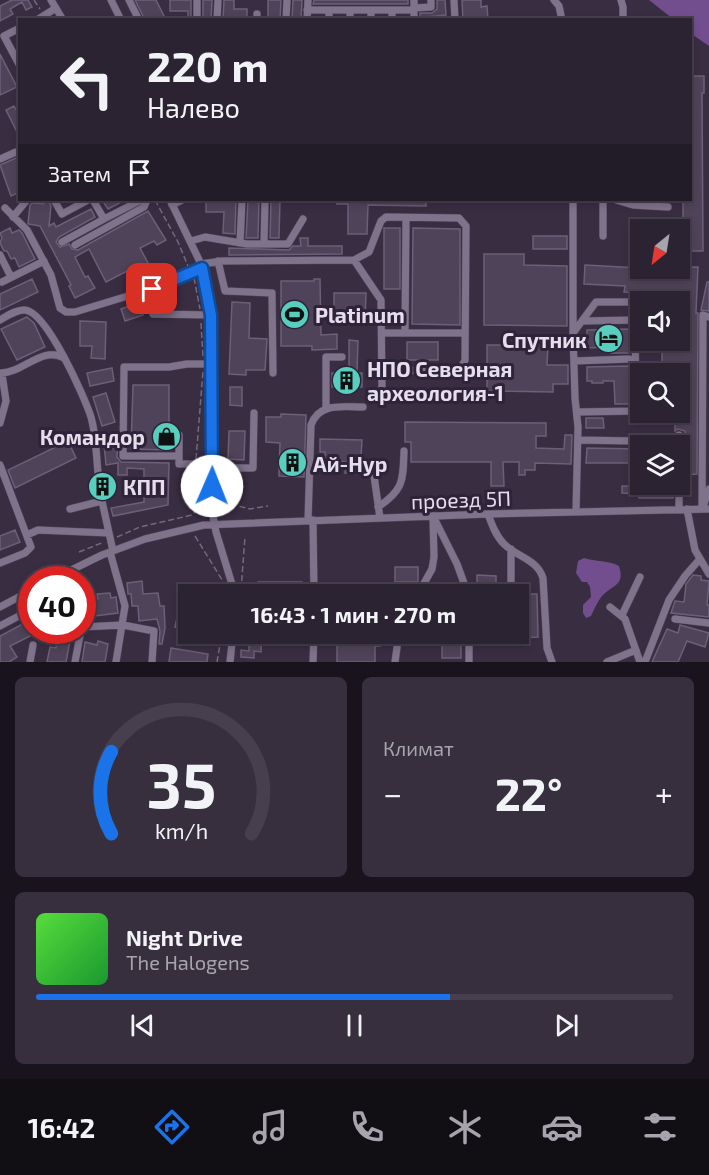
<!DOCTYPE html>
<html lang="ru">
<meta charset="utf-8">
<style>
:root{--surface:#2b2232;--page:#372f3e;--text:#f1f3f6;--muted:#a6a4ac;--line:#473f4d;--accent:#1a73e8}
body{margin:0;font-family:"Exo 2",sans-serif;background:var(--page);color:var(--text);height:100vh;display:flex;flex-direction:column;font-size:22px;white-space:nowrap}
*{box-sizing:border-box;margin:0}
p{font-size:20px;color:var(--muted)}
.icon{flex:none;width:33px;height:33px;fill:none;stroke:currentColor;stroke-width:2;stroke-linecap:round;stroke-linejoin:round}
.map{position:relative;height:662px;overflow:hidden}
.details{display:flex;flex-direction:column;gap:15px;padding:15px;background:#18131c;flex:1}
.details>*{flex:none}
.guide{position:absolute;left:18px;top:18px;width:674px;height:183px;border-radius:0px;box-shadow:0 3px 9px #0003,0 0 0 2px var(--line);background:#2b2232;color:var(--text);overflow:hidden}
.needle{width:39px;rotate:210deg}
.fabs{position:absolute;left:630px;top:219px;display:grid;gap:12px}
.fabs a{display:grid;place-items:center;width:60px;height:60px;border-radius:0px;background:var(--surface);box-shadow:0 3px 9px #0003,0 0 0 2px var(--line);font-size:30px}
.speed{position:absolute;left:18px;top:566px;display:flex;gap:12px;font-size:30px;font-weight:700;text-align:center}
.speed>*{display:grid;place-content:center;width:78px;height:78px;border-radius:50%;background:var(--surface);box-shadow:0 3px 9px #0003,0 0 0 2px var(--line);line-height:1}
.speed .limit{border:9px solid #d22;background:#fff;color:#111}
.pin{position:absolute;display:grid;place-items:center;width:51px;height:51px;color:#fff;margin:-26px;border-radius:12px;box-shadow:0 3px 9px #0006}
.me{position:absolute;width:66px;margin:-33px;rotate:1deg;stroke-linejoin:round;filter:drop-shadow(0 0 4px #0008)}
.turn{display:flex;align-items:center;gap:21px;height:126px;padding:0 30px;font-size:27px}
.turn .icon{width:78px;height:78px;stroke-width:2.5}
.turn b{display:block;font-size:42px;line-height:51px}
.then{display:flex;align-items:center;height:57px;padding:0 30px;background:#0003;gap:12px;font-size:22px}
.big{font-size:45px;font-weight:700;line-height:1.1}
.details .tile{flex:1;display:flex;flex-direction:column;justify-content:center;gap:9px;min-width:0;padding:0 21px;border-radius:9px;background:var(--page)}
.details .dial{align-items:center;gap:0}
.dial svg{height:156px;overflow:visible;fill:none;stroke:var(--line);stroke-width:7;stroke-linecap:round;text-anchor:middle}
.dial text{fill:var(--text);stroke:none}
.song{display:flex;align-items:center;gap:18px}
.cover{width:72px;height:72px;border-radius:9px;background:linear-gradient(135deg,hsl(110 70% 55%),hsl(130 70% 35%))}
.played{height:6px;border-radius:3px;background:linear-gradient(90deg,var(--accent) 65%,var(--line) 65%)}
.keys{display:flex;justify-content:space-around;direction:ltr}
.heat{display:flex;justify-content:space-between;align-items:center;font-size:33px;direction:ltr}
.details .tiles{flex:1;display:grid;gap:15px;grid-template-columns:1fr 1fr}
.tile:last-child{grid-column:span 2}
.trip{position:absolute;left:178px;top:584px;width:351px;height:60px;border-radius:0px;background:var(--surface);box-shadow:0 3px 9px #0003,0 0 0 2px var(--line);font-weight:700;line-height:60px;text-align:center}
.menu{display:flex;height:96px;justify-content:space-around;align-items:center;background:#110e14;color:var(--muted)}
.menu .icon{width:42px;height:42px}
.menu .active{color:var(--accent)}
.menu b{font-size:27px;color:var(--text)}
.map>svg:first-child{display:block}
.water{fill:#724e8e}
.building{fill:#4f4359;stroke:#6c5f77;stroke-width:1.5}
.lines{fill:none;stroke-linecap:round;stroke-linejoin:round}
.minor-casing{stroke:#53495c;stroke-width:8}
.path{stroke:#73697c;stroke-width:1.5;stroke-dasharray:6 3;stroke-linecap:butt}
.minor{stroke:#7f728b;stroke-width:7}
.route-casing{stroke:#114b97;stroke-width:15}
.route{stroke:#1a73e8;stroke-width:10}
.labels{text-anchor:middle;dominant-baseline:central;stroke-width:6;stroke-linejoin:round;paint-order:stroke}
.poi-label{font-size:21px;font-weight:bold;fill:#e5deec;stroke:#2e2338;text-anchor:start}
.street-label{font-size:21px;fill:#e5deec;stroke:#2e2338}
</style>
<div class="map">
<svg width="709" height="662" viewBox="0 0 709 662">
<rect width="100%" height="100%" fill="#392d42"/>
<path class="water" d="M649,0H709V46L690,33V20L673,19Z
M584,558C596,562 608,560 619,566C625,585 614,584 604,594C598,600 595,608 591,616L586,618L583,613V605L591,597L590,587L587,582H582L576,573L578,561Z"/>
<path class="building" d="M12,0H28L32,7L26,10L22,2L10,9L13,14L0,21V6Z
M135,0H156L166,20H145Z
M170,0H191V20H188V11H170Z
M203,0H212L211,20H203Z
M224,0H234V9H247V20H223Z
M268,0H281L280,20H268Z
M293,0H302L301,20H292Z
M314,0H408V4H313Z
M437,0H445L446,15L427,17V20H420V13H432L437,9Z
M462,0H481V7L487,6L488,20H463Z
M0,54L17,87L0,95Z
M693,76H704V93H702L703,251H683V200H690V103H693Z
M14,106L20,117V138L6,110Z
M16,158L20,160V192L11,196L0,165Z
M42,200H48L51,206L49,226L54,223L56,227L91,209L95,217L59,237L56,242L60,247L69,244L72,249L78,250L148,211L166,240L157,245L154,241L140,248L148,263L130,272L129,270L106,282L89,249L75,257L85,277L88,276L95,288L75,298L69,286L71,285L40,226L28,224L30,205L32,203L44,204Z
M102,200H125L108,209Z
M206,200H236L235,234L223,233L224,212H206Z
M248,200H259L258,238H246Z
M271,200H280L279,238H270Z
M337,200H426V206L368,205L367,234H348V204H337Z
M10,228L12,233L19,230L22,233L35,259L19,267L15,258L11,259L7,251H4L0,243L2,238L0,233Z
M384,228H400V289H384Z
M413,228L460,229V325L412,324Z
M533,236H567V249H533Z
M300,238H308V246H342V254L229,255V248L289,250L293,246H301Z
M484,254H524V265L567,266V326L484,325Z
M585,265L640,268L698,267L696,313H698L697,474L685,475V431L678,429L675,431V412H680V374H662V340H680V302H676V294L624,292L625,286L584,284Z
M32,279L38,292L0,310V294Z
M314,279H320L321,335L337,334V349L312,350V346H281V281H314Z
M707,282H709V311L701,310Z
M334,293H366L365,321H334Z
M232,302L250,303L249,338L267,339L265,370H246V375L229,374Z
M138,303L143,315L125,321L121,309Z
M27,317L34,323L45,347L17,360L1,329Z
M80,321L106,322L105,359L91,358L92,346H80Z
M629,329V353H611V347L587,348V330Z
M349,340L358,341L357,373H362V387H332V373H349Z
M407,342H438V360H407Z
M487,345H548L547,365H568V384H553V392L487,391Z
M629,366L630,404H615L614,381H603V383H592V381H587V367Z
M112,368L114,381L90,386L87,373Z
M133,385H169V450L131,449Z
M230,387H242V406L230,405Z
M106,393L115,422L102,426L93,397Z
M281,414L306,415L304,477L279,476L280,443L266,442V417H281Z
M586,418H603L604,428H586Z
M405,422L546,423V436H536V448L564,449L565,435H572L571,464L535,463V470H525V475H519V462H503L504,486H491V462H411V442H405Z
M229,431H245L244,460L228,459Z
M118,432L117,457L121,462L169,463L168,505L113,516L111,508L144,502V469L127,468V475H118V463L106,465L103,434Z
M320,439L362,440L360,474L345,473L346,462L325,461V452H320Z
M68,441L76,458L15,488L8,470Z
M587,448L640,449V463H586Z
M662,484H673V498H639V494L622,493V486H662Z
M15,530L20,542L0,550V536Z
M395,567H418V582H395Z
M477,575L496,576V589H477Z
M693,575L701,576V580L709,581L707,605H709V617L671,613L675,601L684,602L686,584Z
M142,581L143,594L158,593L160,606H164L165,628L162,644H159L160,631L157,619L139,621L138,606H132L131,594H128L127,583Z
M258,582H302V594H258Z
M110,593L111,598L116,597L118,613L95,616V613L82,614V601L98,599L97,594Z
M519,594H537L538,637L519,638Z
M178,613L189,615V629L175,627Z
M32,619V630H42L10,646L17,657L9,662H0V636Z
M680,625L709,633L705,647L687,641L678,662H652L667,629L678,633Z
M58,633L71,635L66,662H47L50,647L56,648Z
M239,633H262L261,652L254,651V658L241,657V650L249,651V638L238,637Z
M337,633H380V646H375V662H337Z
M442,633H461V658H442Z
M98,641L108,644L105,662H82L85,642L97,645Z
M171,648L208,654L207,662H169Z"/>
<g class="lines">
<defs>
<path id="minor" d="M51,0L63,20
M111,0L121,20
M129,0L139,20
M454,0L455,20
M554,0L559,6L562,20
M621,0L623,7V20
M414,8L431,7V0
M307,10H414
M257,14V20
M37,20L56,8
M197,20V0
M217,20L218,0
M286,20L287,0
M307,20L308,0
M329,20V10
M350,20V10
M371,20V10
M392,20V10
M414,20V0
M20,28L4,36L20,66
M0,159L16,152L20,153
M54,200L62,214L88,200
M93,200L104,219L141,200
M170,200L201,264L211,311L213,364L212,511L216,532L235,594
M573,200V333L575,398L578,427L576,512
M603,200V236
M616,200L633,205L668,207
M172,205L182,200
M5,208L27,230L51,275L60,308L66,312H75L151,289L202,269
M13,217L27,200
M191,241L205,237L247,244H288L303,219
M62,242L104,219
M240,243L242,200
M264,244L265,200
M75,245L144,207L147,200
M0,255L11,277
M354,260L381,300L382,391
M218,261L225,291L272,293L273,373
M201,264L222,261L354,260L369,252L381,221L386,217L459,218L466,226L465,360L462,366L449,371L383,370
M2,282L44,261
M153,314L211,315
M0,320C7,316 17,309 25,310C47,312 84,396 91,417C97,438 96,460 99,481
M383,333H465
M405,333L406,218
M573,333L596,302H640
M574,361L629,359
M0,373C22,374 42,345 64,358
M326,408V357H342
M577,412L636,411L635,320L583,321
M0,423L6,401L2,374
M179,435V464H212
M679,435V446
M578,440L632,441
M179,456H123L124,367H169L187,364H213
M0,465L31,547L25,553L0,563
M212,468H253L254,413
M373,469L380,518
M679,484V509
M100,492L113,551
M704,504L709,489
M378,507C404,490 403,480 404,451
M70,509L102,501
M687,509L695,550L709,574
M702,509L703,315L709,317
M488,514C492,525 496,536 504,544C517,557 537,559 543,578L547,648L552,662
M433,516L457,564L468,594
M313,520L314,594
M308,521L311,425C319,402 343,407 363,407
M27,535L38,530L109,533
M511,549V582
M110,552L125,606L116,662
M53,579L102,555L145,539L204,525L488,514L709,509
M418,594L432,569L434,557L433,519
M0,607L32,590
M610,607L625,619L640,662
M622,615L640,577
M675,619L709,623
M0,626L32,609
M82,627L123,625L154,631L152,662
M469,633V662
M30,662L33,645
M75,662L81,630
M230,662L233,633
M313,662L314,633
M395,662L399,633
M607,662L636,650
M645,662L669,600L685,576L699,560"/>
</defs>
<use href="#minor" class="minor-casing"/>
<path class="path" d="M34,0L40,9
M155,200L178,242L188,266
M194,278L200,309
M201,323L203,357
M196,459L203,371
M222,502L250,509L268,506
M195,536L224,583L227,594
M117,537L140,527L192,515C205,504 200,486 197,472
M79,552L104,542
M241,590L245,537
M217,662L222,633"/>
<use href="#minor" class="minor"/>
</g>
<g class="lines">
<defs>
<path id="route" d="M152,289L202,268L211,315L212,486"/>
</defs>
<use href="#route" class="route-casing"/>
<use href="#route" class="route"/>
</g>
<defs>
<symbol id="stadium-disc" viewBox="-11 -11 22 22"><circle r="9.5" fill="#59cebf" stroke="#2e2338"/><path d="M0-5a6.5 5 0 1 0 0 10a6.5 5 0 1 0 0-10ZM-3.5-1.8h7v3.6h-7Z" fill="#111"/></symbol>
<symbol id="hotel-disc" viewBox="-11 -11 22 22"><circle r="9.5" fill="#59cebf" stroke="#2e2338"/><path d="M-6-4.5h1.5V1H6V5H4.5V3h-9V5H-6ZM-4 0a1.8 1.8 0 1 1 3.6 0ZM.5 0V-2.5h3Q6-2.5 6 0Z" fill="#111"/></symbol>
<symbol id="building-disc" viewBox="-11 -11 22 22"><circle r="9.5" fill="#59cebf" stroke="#2e2338"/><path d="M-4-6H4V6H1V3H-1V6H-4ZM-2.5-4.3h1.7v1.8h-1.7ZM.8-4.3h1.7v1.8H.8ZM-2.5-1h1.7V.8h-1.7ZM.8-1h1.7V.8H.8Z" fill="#111"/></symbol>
<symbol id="shop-disc" viewBox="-11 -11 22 22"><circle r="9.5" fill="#59cebf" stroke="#2e2338"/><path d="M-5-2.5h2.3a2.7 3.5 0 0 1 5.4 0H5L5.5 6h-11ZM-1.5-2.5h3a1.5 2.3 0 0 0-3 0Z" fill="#111"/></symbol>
</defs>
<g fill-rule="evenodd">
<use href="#stadium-disc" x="278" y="298" width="33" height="33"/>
<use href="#hotel-disc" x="592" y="322" width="33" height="33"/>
<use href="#building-disc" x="330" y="364" width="33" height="33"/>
<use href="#shop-disc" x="150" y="420" width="33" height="33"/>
<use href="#building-disc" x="276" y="446" width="33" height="33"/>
<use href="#building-disc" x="86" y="470" width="33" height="33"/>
</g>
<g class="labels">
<g class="poi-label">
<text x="315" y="314">Platinum</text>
<text x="587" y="339" text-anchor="end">Спутник</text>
<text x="367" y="368">НПО Северная<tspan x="367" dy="24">археология-1</tspan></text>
<text x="145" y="436" text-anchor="end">Командор</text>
<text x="313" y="463">Ай-Нур</text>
<text x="123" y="486">КПП</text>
</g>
<g class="street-label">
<text transform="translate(461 499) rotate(-2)">проезд 5П</text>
</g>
</g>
</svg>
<div class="fabs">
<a><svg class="needle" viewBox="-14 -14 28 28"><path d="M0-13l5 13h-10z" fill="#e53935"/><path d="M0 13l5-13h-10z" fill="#a6a4ac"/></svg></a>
<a><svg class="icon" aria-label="sound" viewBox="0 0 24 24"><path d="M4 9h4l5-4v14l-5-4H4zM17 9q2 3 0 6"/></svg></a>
<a><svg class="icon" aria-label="search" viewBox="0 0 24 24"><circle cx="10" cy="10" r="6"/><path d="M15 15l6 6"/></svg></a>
<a><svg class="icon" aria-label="layers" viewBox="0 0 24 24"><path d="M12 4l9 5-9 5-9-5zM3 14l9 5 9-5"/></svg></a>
</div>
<div class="speed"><div class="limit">40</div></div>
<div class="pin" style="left:152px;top:289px;background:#d93025"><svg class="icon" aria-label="arrive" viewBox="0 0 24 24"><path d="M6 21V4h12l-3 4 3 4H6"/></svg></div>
<svg class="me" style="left:212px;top:486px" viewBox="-20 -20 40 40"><circle r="19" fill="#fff"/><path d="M0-13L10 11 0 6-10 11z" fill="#1a73e8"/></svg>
<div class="trip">16:43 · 1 мин · 270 m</div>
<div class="guide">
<div class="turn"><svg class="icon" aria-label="left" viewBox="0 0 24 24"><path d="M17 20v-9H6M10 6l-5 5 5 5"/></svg><div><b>220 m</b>Налево</div></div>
<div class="then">Затем<svg class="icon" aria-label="arrive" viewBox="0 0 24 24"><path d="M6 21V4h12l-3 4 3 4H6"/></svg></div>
</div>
</div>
<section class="details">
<div class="tiles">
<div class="tile dial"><svg viewBox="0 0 100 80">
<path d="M14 69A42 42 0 1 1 86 69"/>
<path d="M14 69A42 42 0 0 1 14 27" stroke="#1a73e8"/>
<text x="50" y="56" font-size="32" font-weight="700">35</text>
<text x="50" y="72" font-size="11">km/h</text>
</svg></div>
<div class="tile"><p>Климат</p>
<div class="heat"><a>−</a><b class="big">22°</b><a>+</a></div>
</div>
<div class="tile">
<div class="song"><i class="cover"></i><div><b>Night Drive</b><p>The Halogens</p></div></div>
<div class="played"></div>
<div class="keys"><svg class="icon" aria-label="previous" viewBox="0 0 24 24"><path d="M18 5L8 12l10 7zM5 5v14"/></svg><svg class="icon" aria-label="pause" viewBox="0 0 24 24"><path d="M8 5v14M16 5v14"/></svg><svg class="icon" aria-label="next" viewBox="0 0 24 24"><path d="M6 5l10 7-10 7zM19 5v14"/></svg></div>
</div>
</div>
</section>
<nav class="menu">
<b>16:42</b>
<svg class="icon active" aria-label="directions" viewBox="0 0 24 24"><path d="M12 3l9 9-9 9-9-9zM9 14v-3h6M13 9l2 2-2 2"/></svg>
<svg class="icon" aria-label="music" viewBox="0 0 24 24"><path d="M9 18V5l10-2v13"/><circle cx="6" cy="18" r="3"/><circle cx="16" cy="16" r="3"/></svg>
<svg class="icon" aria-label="phone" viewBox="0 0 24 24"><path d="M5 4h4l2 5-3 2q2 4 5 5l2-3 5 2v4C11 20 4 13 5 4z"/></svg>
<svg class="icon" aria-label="climate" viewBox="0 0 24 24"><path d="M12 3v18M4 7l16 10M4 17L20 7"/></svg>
<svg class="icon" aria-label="car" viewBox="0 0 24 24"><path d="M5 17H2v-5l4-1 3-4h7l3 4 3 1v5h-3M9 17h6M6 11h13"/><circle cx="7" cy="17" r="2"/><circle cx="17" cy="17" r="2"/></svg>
<svg class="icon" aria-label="filters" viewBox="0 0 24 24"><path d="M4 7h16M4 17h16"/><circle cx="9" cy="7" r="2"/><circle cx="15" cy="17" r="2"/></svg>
</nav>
